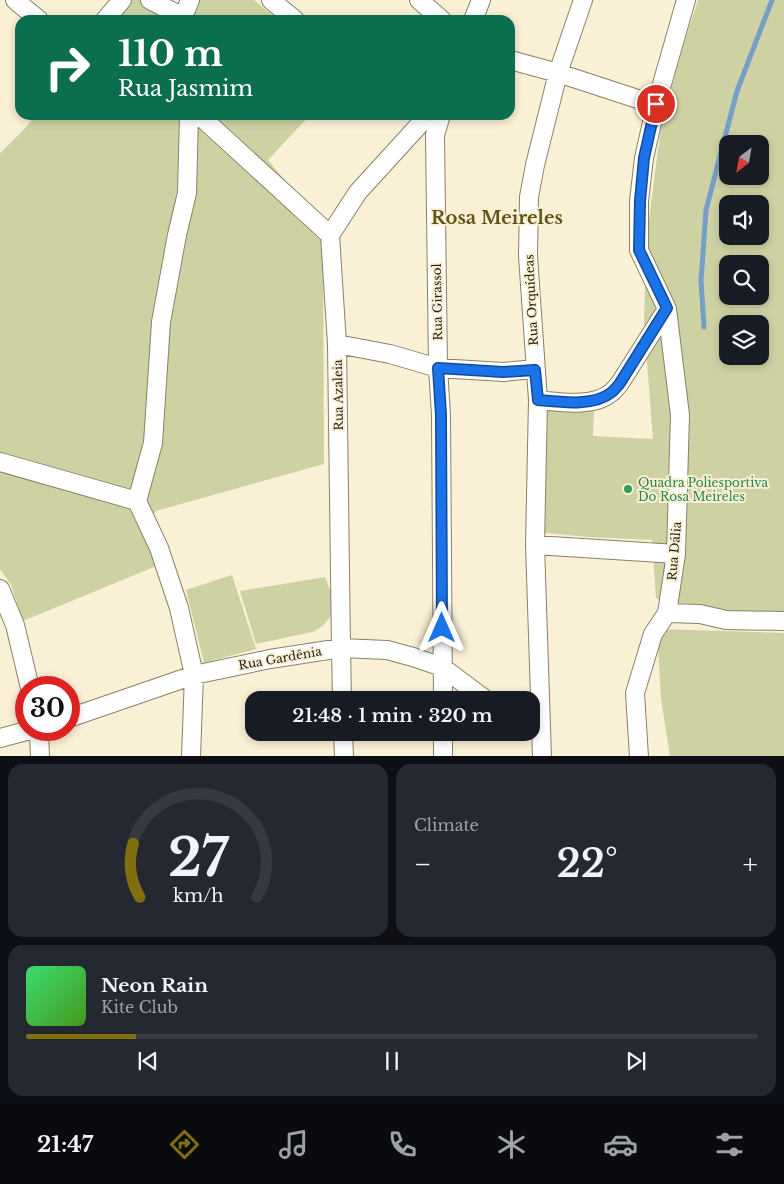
<!DOCTYPE html>
<meta charset="utf-8">
<style>
:root{--surface:#171b24;--page:#242831;--text:#f1f3f6;--muted:#9ea1a6;--line:#363941;--accent:#816e0c}
body{margin:0;font-family:"Libre Baskerville",serif;background:var(--page);color:var(--text);height:100vh;display:flex;flex-direction:column;font-size:19px;white-space:nowrap}
*{box-sizing:border-box;margin:0}
p{font-size:16px;color:var(--muted)}
.icon{flex:none;width:28px;height:28px;fill:none;stroke:currentColor;stroke-width:2;stroke-linecap:round;stroke-linejoin:round}
.map{position:relative;height:756px;overflow:hidden}
.sheet{display:flex;flex-direction:column;gap:8px;padding:8px;background:#0d0f14;flex:1}
.sheet>*{flex:none}
.banner{position:absolute;left:15px;top:15px;width:500px;height:105px;border-radius:15px;box-shadow:0 2px 8px #0003;background:#0b6e4f;color:#fff;overflow:hidden}
.needle{width:32px;rotate:211deg}
.fabs{position:absolute;left:719px;top:135px;display:grid;gap:10px}
.fabs a{display:grid;place-items:center;width:50px;height:50px;border-radius:10px;background:var(--surface);box-shadow:0 2px 8px #0003;font-size:25px}
.speed{position:absolute;left:15px;top:676px;display:flex;gap:10px;font-size:25px;font-weight:700;text-align:center}
.speed>*{display:grid;place-content:center;width:65px;height:65px;border-radius:50%;background:var(--surface);box-shadow:0 2px 8px #0003;line-height:1}
.speed .limit{border:8px solid #d22;background:#fff;color:#111}
.pin{position:absolute;display:grid;place-items:center;width:42px;height:42px;color:#fff;margin:-21px;border:2px solid #fff;border-radius:50%;box-shadow:0 1px 5px #0007}
.me{position:absolute;width:55px;margin:-28px;rotate:0deg;stroke-linejoin:round;filter:drop-shadow(0 0 4px #0008)}
.turn{display:flex;align-items:center;gap:18px;height:105px;padding:0 20px;font-size:22px}
.turn .icon{width:65px;height:65px;stroke-width:2.5}
.turn b{display:block;font-size:35px;line-height:42px}
.big{font-size:38px;font-weight:600;line-height:1.1}
.sheet .tile{flex:1;display:flex;flex-direction:column;justify-content:center;gap:8px;min-width:0;padding:0 18px;border-radius:15px;background:var(--page)}
.sheet .dial{align-items:center;gap:0}
.dial svg{height:130px;overflow:visible;fill:none;stroke:var(--line);stroke-width:7;stroke-linecap:round;text-anchor:middle}
.dial text{fill:var(--text);stroke:none}
.song{display:flex;align-items:center;gap:15px}
.cover{width:60px;height:60px;border-radius:8px;background:linear-gradient(135deg,hsl(140 70% 55%),hsl(100 70% 35%))}
.played{height:5px;border-radius:2px;background:linear-gradient(90deg,var(--accent) 15%,var(--line) 15%)}
.keys{display:flex;justify-content:space-around;direction:ltr}
.heat{display:flex;justify-content:space-between;align-items:center;font-size:28px;direction:ltr}
.sheet .tiles{flex:1;display:grid;gap:8px;grid-template-columns:1fr 1fr}
.tile:last-child{grid-column:span 2}
.trip{position:absolute;left:245px;top:691px;width:295px;height:50px;border-radius:15px;background:var(--surface);box-shadow:0 2px 8px #0003;font-weight:600;line-height:50px;text-align:center}
.dock{display:flex;height:80px;justify-content:space-around;align-items:center;background:#090b0e;color:var(--muted)}
.dock .icon{width:35px;height:35px}
.dock .on{color:var(--accent)}
.dock b{font-size:22px;color:var(--text)}
.map>svg:first-child{display:block}
.green{fill:#ced2a3;fill-rule:evenodd}
.lines{fill:none;stroke-linecap:round;stroke-linejoin:round}
.stream{stroke:#759fc8;stroke-width:5}
.street-casing{stroke:#8a8168;stroke-width:20}
.street{stroke:#fff;stroke-width:18}
.route-casing{stroke:#114b97;stroke-width:12}
.route{stroke:#1a73e8;stroke-width:9}
.leisure-dot{fill:#2e9e5b;stroke:#faf0d5;stroke-width:2}
.labels{text-anchor:middle;dominant-baseline:central;stroke-width:4;stroke-linejoin:round;paint-order:stroke}
.street-label{font-size:12px;fill:#262319;stroke:#faf0d5}
.leisure-label{font-size:12px;fill:#27864d;stroke:#faf0d5;text-anchor:start}
.district-label{font-size:18px;font-weight:bold;fill:#605316;stroke:#faf0d5}
</style>
<div class="map">
<svg width="784" height="757" viewBox="0 0 784 757">
<rect width="100%" height="100%" fill="#faf0d5"/>
<path class="green" d="M119,0H147L179,10L181,0H254L278,20H105Z
M698,0H784V613L738,612L665,604L656,598L652,540L588,537L545,533V414L546,409H594L593,436L653,439L644,324L646,242L661,127L684,43ZM728,144H760V176H728ZM728,204H760V236H728ZM728,264H760V296H728ZM728,324H760V356H728Z
M35,115H310L268,160L313,214L323,234L324,464L156,511L152,518L171,560L23,621L11,585L0,569V153L28,125Z
M232,575L256,649L204,663L186,590Z
M325,577C328,585 333,595 333,604C334,617 323,627 312,632L256,644L240,591Z
M657,629L784,633V756H670L661,699Z"/>
<g class="lines">
<path class="stream" d="M704,327L701,281L706,210L737,91L772,0"/>
<defs>
<path id="street" d="M15,0L39,20
M150,0L183,17
M271,0L295,20
M419,0L442,20
M105,20L122,0
M183,20V17L190,0
M473,20L481,0
M510,60L558,73L656,105
M199,115L330,235
M441,115L435,135L438,368L441,415L443,700
M337,344L390,354L438,368L503,372L535,369
M538,400C560,402 594,408 612,392C615,389 618,386 620,383L667,309
M0,462L137,501L159,548L179,608L194,675L191,757
M137,501L153,443L161,322L177,235L187,193L189,115
M535,545L676,554
M0,589L15,625L30,688
M667,613L700,614L726,620L784,621
M342,700L341,648L337,344L330,235L358,192L421,123
M69,718L194,675L270,659L341,648L387,650L413,657L442,667L486,700
M39,730L40,757
M343,732L344,757
M443,732V757
M0,738L30,730
M542,757L535,545L538,400L528,256L529,197L535,165L558,73L583,0
M639,757L635,693L653,634L667,613L676,554L680,415L667,309L639,250V201L644,158L656,105L686,0"/>
</defs>
<use href="#street" class="street-casing"/>
<use href="#street" class="street"/>
</g>
<g class="lines">
<defs>
<path id="route" d="M442,628L441,415L438,368L503,372L535,370L538,400C560,402 594,407 612,392C615,389 618,386 620,383L667,308L639,250L640,201L644,158L656,104"/>
</defs>
<use href="#route" class="route-casing"/>
<use href="#route" class="route"/>
</g>
<circle class="leisure-dot" cx="628" cy="489" r="5"/>
<g class="labels">
<g class="street-label">
<text transform="translate(531 300) rotate(-93)">Rua Orquídeas</text>
<text transform="translate(437 302) rotate(-91)">Rua Girassol</text>
<text transform="translate(338 395) rotate(-91)">Rua Azaleia</text>
<text transform="translate(674 551) rotate(-85)">Rua Dália</text>
<text transform="translate(280 658) rotate(-10)">Rua Gardênia</text>
</g>
<g class="leisure-label">
<text x="638" y="482">Quadra Poliesportiva<tspan x="638" dy="14">Do Rosa Meireles</tspan></text>
</g>
<g class="district-label">
<text x="497" y="218">Rosa Meireles</text>
</g>
</g>
</svg>
<div class="fabs">
<a><svg class="needle" viewBox="-14 -14 28 28"><path d="M0-13l5 13h-10z" fill="#e53935"/><path d="M0 13l5-13h-10z" fill="#9ea1a6"/></svg></a>
<a><svg class="icon" aria-label="sound" viewBox="0 0 24 24"><path d="M4 9h4l5-4v14l-5-4H4zM17 9q2 3 0 6"/></svg></a>
<a><svg class="icon" aria-label="search" viewBox="0 0 24 24"><circle cx="10" cy="10" r="6"/><path d="M15 15l6 6"/></svg></a>
<a><svg class="icon" aria-label="layers" viewBox="0 0 24 24"><path d="M12 4l9 5-9 5-9-5zM3 14l9 5 9-5"/></svg></a>
</div>
<div class="speed"><div class="limit">30</div></div>
<div class="pin" style="left:656px;top:104px;background:#d93025"><svg class="icon" aria-label="arrive" viewBox="0 0 24 24"><path d="M6 21V4h12l-3 4 3 4H6"/></svg></div>
<svg class="me" style="left:442px;top:628px" viewBox="-20 -20 40 40"><path d="M0-17L14 15 0 8-14 15z" fill="#1a73e8" stroke="#fff" stroke-width="4"/></svg>
<div class="trip">21:48 · 1 min · 320 m</div>
<div class="banner">
<div class="turn"><svg class="icon" aria-label="right" viewBox="0 0 24 24"><path d="M7 20v-9h11M14 6l5 5-5 5"/></svg><div><b>110 m</b>Rua Jasmim</div></div>
</div>
</div>
<section class="sheet">
<div class="tiles">
<div class="tile dial"><svg viewBox="0 0 100 80">
<path d="M14 69A42 42 0 1 1 86 69"/>
<path d="M14 69A42 42 0 0 1 10 36" stroke="#816e0c"/>
<text x="50" y="56" font-size="32" font-weight="700">27</text>
<text x="50" y="72" font-size="11">km/h</text>
</svg></div>
<div class="tile"><p>Climate</p>
<div class="heat"><a>−</a><b class="big">22°</b><a>+</a></div>
</div>
<div class="tile">
<div class="song"><i class="cover"></i><div><b>Neon Rain</b><p>Kite Club</p></div></div>
<div class="played"></div>
<div class="keys"><svg class="icon" aria-label="previous" viewBox="0 0 24 24"><path d="M18 5L8 12l10 7zM5 5v14"/></svg><svg class="icon" aria-label="pause" viewBox="0 0 24 24"><path d="M8 5v14M16 5v14"/></svg><svg class="icon" aria-label="next" viewBox="0 0 24 24"><path d="M6 5l10 7-10 7zM19 5v14"/></svg></div>
</div>
</div>
</section>
<nav class="dock">
<b>21:47</b>
<svg class="icon on" aria-label="directions" viewBox="0 0 24 24"><path d="M12 3l9 9-9 9-9-9zM9 14v-3h6M13 9l2 2-2 2"/></svg>
<svg class="icon" aria-label="music" viewBox="0 0 24 24"><path d="M9 18V5l10-2v13"/><circle cx="6" cy="18" r="3"/><circle cx="16" cy="16" r="3"/></svg>
<svg class="icon" aria-label="phone" viewBox="0 0 24 24"><path d="M5 4h4l2 5-3 2q2 4 5 5l2-3 5 2v4C11 20 4 13 5 4z"/></svg>
<svg class="icon" aria-label="climate" viewBox="0 0 24 24"><path d="M12 3v18M4 7l16 10M4 17L20 7"/></svg>
<svg class="icon" aria-label="car" viewBox="0 0 24 24"><path d="M5 17H2v-5l4-1 3-4h7l3 4 3 1v5h-3M9 17h6M6 11h13"/><circle cx="7" cy="17" r="2"/><circle cx="17" cy="17" r="2"/></svg>
<svg class="icon" aria-label="filters" viewBox="0 0 24 24"><path d="M4 7h16M4 17h16"/><circle cx="9" cy="7" r="2"/><circle cx="15" cy="17" r="2"/></svg>
</nav>
